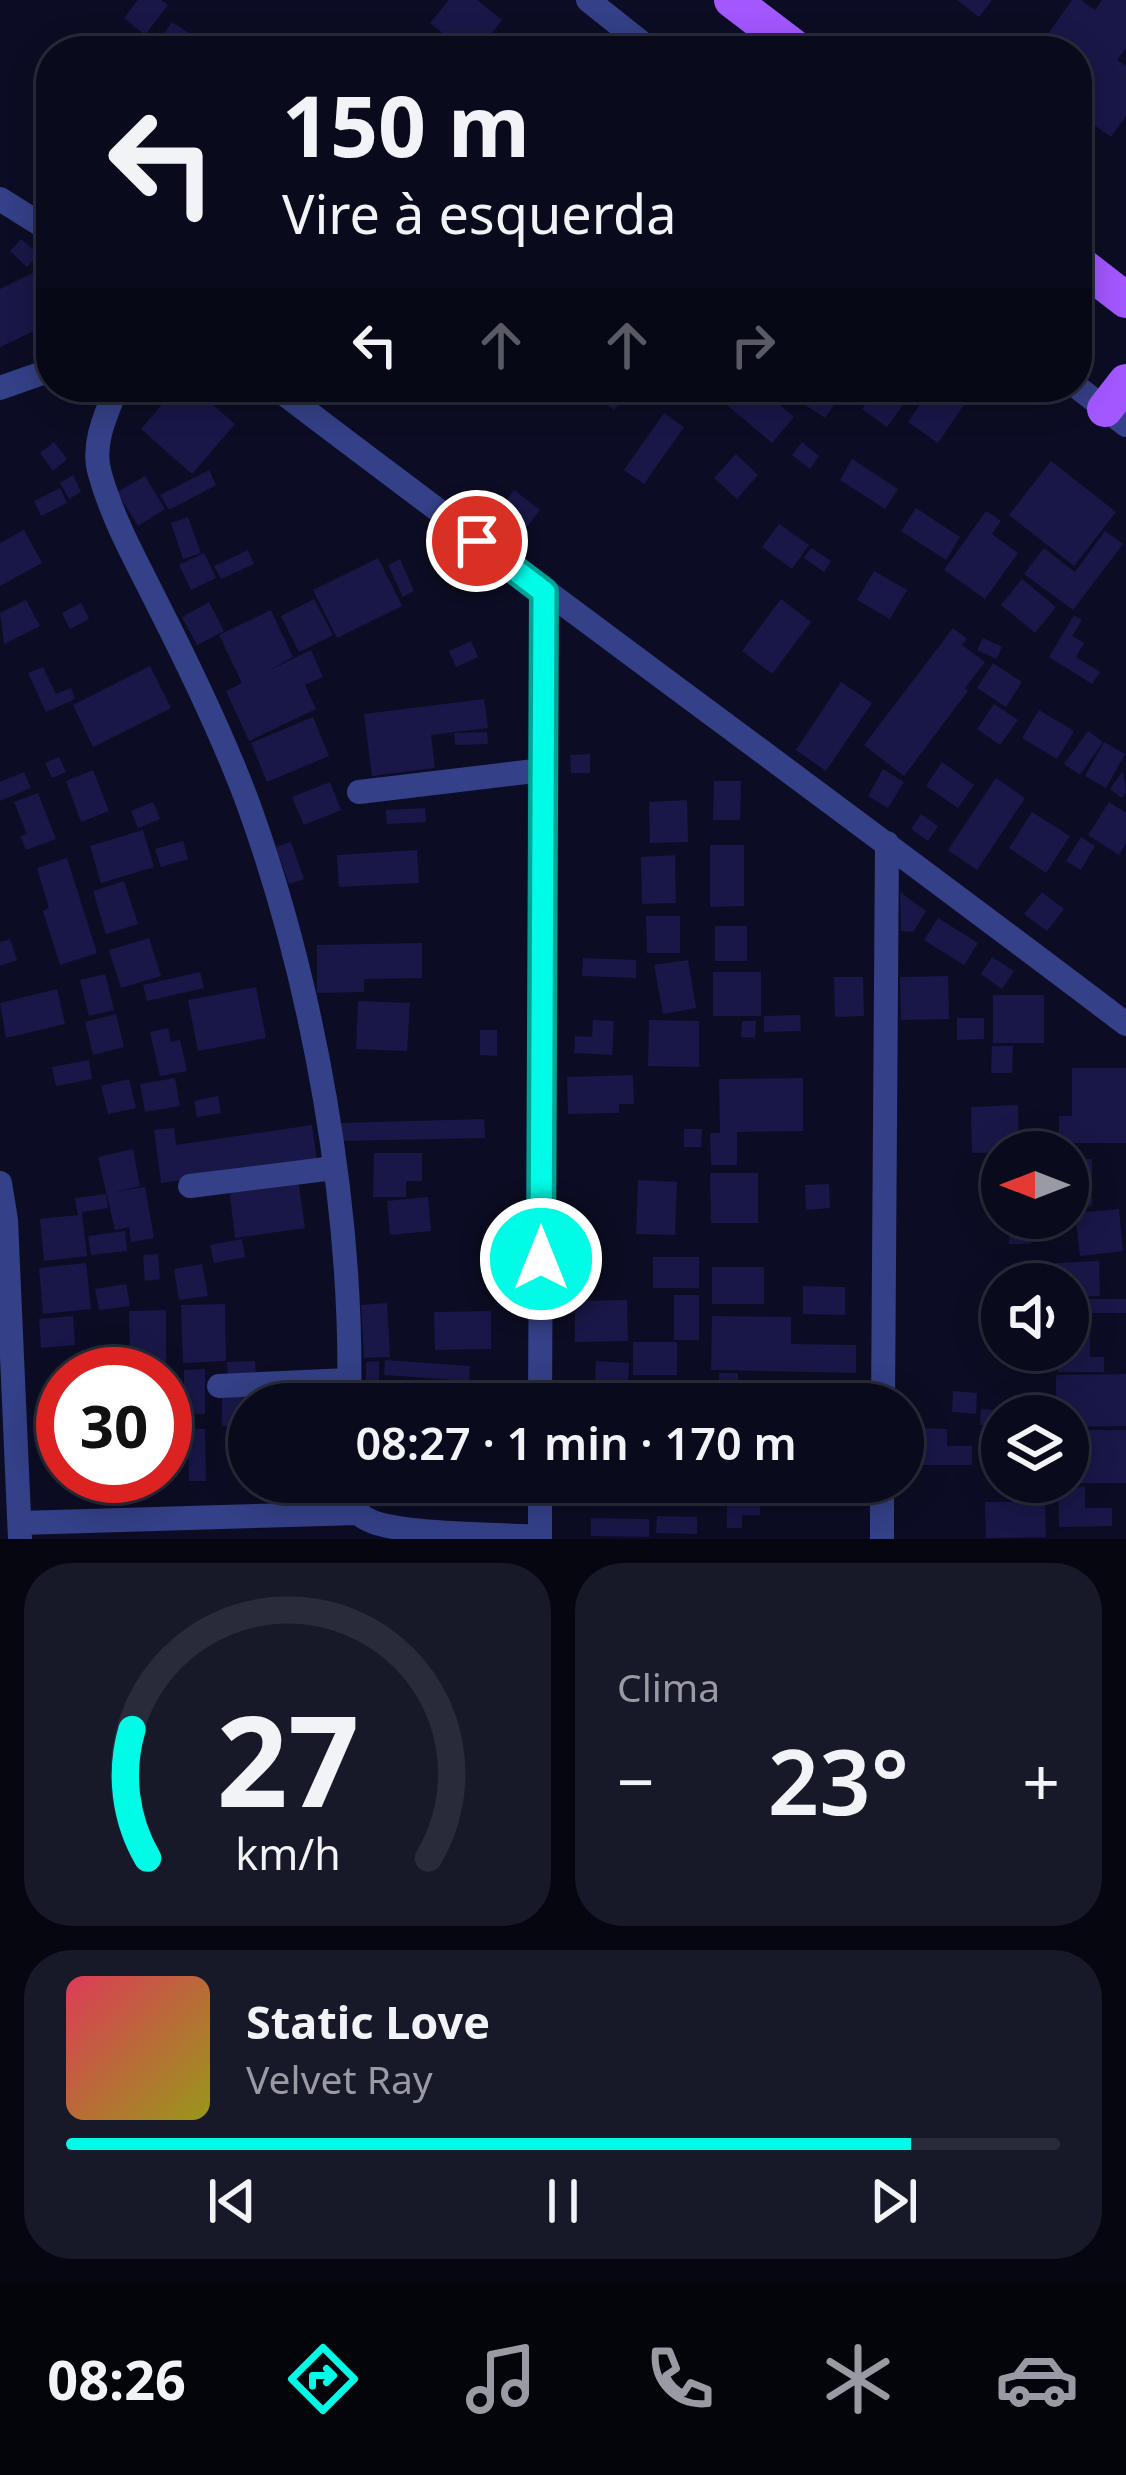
<!DOCTYPE html>
<html lang="pt">
<meta charset="utf-8">
<style>
:root{--surface:#090a1b;--page:#171828;--text:#f1f3f6;--muted:#999aa3;--line:#292b3a;--accent:#00fbe6}
body{margin:0;font-family:"Noto Sans",sans-serif;background:var(--page);color:var(--text);height:100vh;display:flex;flex-direction:column;font-size:45px;white-space:nowrap}
*{box-sizing:border-box;margin:0}
p{font-size:39px;color:var(--muted)}
.icon{flex:none;width:66px;height:66px;fill:none;stroke:currentColor;stroke-width:2;stroke-linecap:round;stroke-linejoin:round}
.map{position:relative;height:1539px;overflow:hidden}
.side{display:flex;flex-direction:column;gap:24px;padding:24px;background:#05060f;flex:1}
.side>*{flex:none}
.hud{position:absolute;left:36px;top:36px;width:1056px;height:366px;border-radius:48px;box-shadow:0 6px 30px #0003,0 0 0 3px var(--line);background:#090a1b;color:var(--text);overflow:hidden}
.needle{width:78px;rotate:270deg}
.controls{position:absolute;left:981px;top:1131px;display:grid;gap:24px}
.controls a{display:grid;place-items:center;width:108px;height:108px;border-radius:50%;background:var(--surface);box-shadow:0 6px 30px #0003,0 0 0 3px var(--line);font-size:60px}
.speed{position:absolute;left:36px;top:1347px;display:flex;gap:24px;font-size:60px;font-weight:700;text-align:center}
.speed>*{display:grid;place-content:center;width:156px;height:156px;border-radius:50%;background:var(--surface);box-shadow:0 6px 30px #0003,0 0 0 3px var(--line);line-height:1}
.speed .limit{border:18px solid #d22;background:#fff;color:#111}
.pin{position:absolute;display:grid;place-items:center;width:102px;height:102px;color:#fff;margin:-51px;border:6px solid #fff;border-radius:50%;box-shadow:0 3px 12px #0007}
.me{position:absolute;width:132px;margin:-66px;rotate:0deg;stroke-linejoin:round;filter:drop-shadow(0 0 9px #0008)}
.turn{display:flex;align-items:center;gap:42px;height:252px;padding:0 48px;font-size:54px}
.turn .icon{width:156px;height:156px;stroke-width:2.5}
.turn b{display:block;font-size:84px;line-height:102px}
.lanes{display:flex;align-items:center;height:114px;padding:0 48px;background:#0003;justify-content:center;gap:60px;direction:ltr}
.lanes .off{opacity:.35}
.big{font-size:90px;font-weight:600;line-height:1.1}
.side .tile{flex:1;display:flex;flex-direction:column;justify-content:center;gap:18px;min-width:0;padding:0 42px;border-radius:48px;background:var(--page)}
.side .dial{align-items:center;gap:0}
.dial svg{height:312px;overflow:visible;fill:none;stroke:var(--line);stroke-width:7;stroke-linecap:round;text-anchor:middle}
.dial text{fill:var(--text);stroke:none}
.song{display:flex;align-items:center;gap:36px}
.cover{width:144px;height:144px;border-radius:18px;background:linear-gradient(135deg,hsl(350 70% 55%),hsl(60 70% 35%))}
.played{height:12px;border-radius:6px;background:linear-gradient(90deg,var(--accent) 85%,var(--line) 85%)}
.keys{display:flex;justify-content:space-around;direction:ltr}
.heat{display:flex;justify-content:space-between;align-items:center;font-size:66px;direction:ltr}
.side .tiles{flex:1;display:grid;gap:24px;grid-template-columns:1fr 1fr}
.tile:last-child{grid-column:span 2}
.trip{position:absolute;left:228px;top:1383px;width:696px;height:120px;border-radius:60px;background:var(--surface);box-shadow:0 6px 30px #0003,0 0 0 3px var(--line);font-weight:600;line-height:120px;text-align:center}
.tabs{display:flex;height:192px;justify-content:space-around;align-items:center;background:#04040b;color:var(--muted)}
.tabs .icon{width:84px;height:84px}
.tabs .on{color:var(--accent)}
.tabs b{font-size:54px;color:var(--text)}
.map>svg:first-child{display:block}
.building{fill:#181747}
.lines{fill:none;stroke-linecap:round;stroke-linejoin:round}
.street{stroke:#344087;stroke-width:24}
.primary{stroke:#a257ff;stroke-width:36}
.route-casing{stroke:#00a396;stroke-width:30}
.route{stroke:#00fbe6;stroke-width:21}
</style>
<div class="map">
<svg width="1126" height="1539" viewBox="0 0 1126 1539">
<rect width="100%" height="100%" fill="#0c0d24"/>
<path class="building" d="M138,0H161L168,5L145,35L124,18Z
M449,0H477L502,20L478,51H465L430,23Z
M957,0H992L979,17Z
M1072,0H1081L1095,10L1102,0H1126V48L1117,60L1126,66V116L1111,137L1077,113V51H1066L1068,48L1048,34Z
M172,22L199,40L192,51H161L155,47Z
M21,239L39,254L27,267L10,251Z
M51,264V278L35,286L51,323L0,347V289Z
M177,387H192L235,424L192,474L141,429Z
M584,387H632L614,410Z
M706,387H773L767,394L794,417L772,443Z
M799,387H813L836,402L825,418L793,397Z
M878,387H916L887,427L862,409Z
M932,387H976L938,443L908,422Z
M664,413L684,427L644,484L624,470Z
M54,442L67,459L53,471L40,453Z
M802,442L819,456L810,469L792,455Z
M736,454L758,475L737,499L714,478Z
M852,459L898,489L885,509L840,480Z
M1051,461L1116,512L1074,566L1009,515Z
M209,470L216,485L169,510L160,495Z
M73,475L81,492L69,499L60,483Z
M145,476L165,509L138,526L117,492Z
M60,488L67,503L41,516L34,501Z
M514,490L540,510L526,528L501,507Z
M916,508L960,537L946,560L901,531Z
M986,511L1001,521L992,534L1018,553L985,599L944,570Z
M188,517L201,553L183,559L171,523Z
M779,524L809,545L792,569L762,547Z
M24,530L42,563L0,586V543Z
M1105,531L1123,544L1073,610L1024,574L1044,548L1075,572Z
M811,548L831,561L824,572L804,558Z
M248,550L254,564L221,579L214,566Z
M204,553L216,578L191,590L179,565Z
M378,558L402,606L337,638L313,590Z
M400,559L414,591L403,597L388,565Z
M874,571L907,590L890,619L857,600Z
M1022,579L1056,607L1035,633L1001,605Z
M314,599L333,635L299,652L281,616Z
M781,599L811,622L772,674L742,651Z
M26,600L40,626L4,644L0,613Z
M209,602L224,631L197,645L182,617Z
M81,603L89,619L70,629L62,613Z
M271,610L293,657L268,671L311,650L323,677L305,685L316,709L249,741L226,691L242,683L219,635Z
M1074,615L1082,620L1072,636L1084,643L1076,657L1100,672L1092,684L1049,657Z
M953,628L967,639L962,645L985,662L965,688L968,691L904,776L864,745Z
M983,638L1002,647L996,659L977,650Z
M471,641L478,657L456,667L449,651Z
M993,663L1022,682L1006,707L977,688Z
M150,666L171,708L93,747L73,705Z
M43,667L56,694L71,688L75,699L46,712L28,673Z
M841,682L872,703L826,771L796,750Z
M484,699L488,728L431,735L435,768L372,776L364,714Z
M994,704L1018,720L1000,745L977,729Z
M1039,710L1074,731L1057,759L1022,738Z
M313,717L329,756L267,782L251,743Z
M1088,731L1103,742L1080,775L1064,764Z
M487,732L488,744L455,745L454,733Z
M1104,742L1125,754L1106,788L1085,776Z
M590,754V773H571L570,755Z
M59,757L66,772L52,778L45,763Z
M942,762L974,785L958,808L926,786Z
M883,769L904,782L888,808L868,796Z
M93,770L109,811L81,822L66,781Z
M1123,771L1126,792L1122,798L1110,789Z
M24,772L31,788L0,801V782Z
M996,778L1025,798L977,870L948,850Z
M714,781H741L740,820H713Z
M330,782L341,810L304,825L292,797Z
M38,793L56,839L26,850L20,836L27,834L14,802Z
M687,800L688,842L650,843L649,802Z
M153,802L160,819L138,828L131,811Z
M1109,802L1126,813V843L1119,855L1088,835Z
M425,808L426,822L387,824L386,810Z
M1032,812L1070,836L1046,873L1009,848Z
M921,814L938,826L928,841L911,829Z
M143,830L154,867L101,883L90,846Z
M1081,837L1095,846L1081,870L1066,861Z
M183,841L188,859L161,867L155,849Z
M291,842L304,879L289,884L276,847Z
M710,845H744V906L710,907Z
M417,850L419,883L339,887L337,855Z
M675,855L676,903L642,904L641,857Z
M67,858L97,953L60,965L43,911L49,908L37,868Z
M124,881L138,924L106,934L93,891Z
M900,892L926,911L913,932L901,931Z
M1042,892L1064,909L1047,931L1024,914Z
M646,916H680V953H647Z
M938,918L978,943L964,965L924,940Z
M715,926H747V961H715Z
M149,938L161,976L121,988L109,950Z
M10,939L17,960L0,966V942Z
M422,943V978L364,979V992L317,993V945Z
M992,957L1014,971L1002,989L981,974Z
M583,958L636,960V978L582,976Z
M688,960L696,1008L663,1014L654,965Z
M200,972L204,988L147,1001L143,985Z
M713,972H761V1016H713Z
M105,974L114,1010L89,1016L80,980Z
M948,976L949,1019L901,1020L900,977Z
M834,977H863L864,1016L835,1017Z
M256,987L266,1038L198,1051L188,1000Z
M57,989L65,1024L6,1038L0,1003Z
M993,995H1044V1043H993Z
M358,1001L410,1003L407,1051L356,1049Z
M116,1014L124,1047L93,1055L85,1022Z
M800,1015L801,1031L764,1032V1016Z
M957,1018H984V1039L957,1040Z
M593,1020L614,1021L612,1055L574,1053L575,1036L592,1037Z
M649,1020L699,1021V1067L648,1066Z
M742,1021H756L755,1038L741,1037Z
M168,1028L171,1042L180,1040L187,1071L160,1076L150,1032Z
M480,1030H497V1056L480,1055Z
M992,1046H1013L1012,1073H991Z
M89,1060L92,1079L56,1086L52,1067Z
M1072,1068H1126V1143H1059V1116H1072Z
M633,1075L634,1104H619V1113L568,1114L567,1077Z
M175,1078L180,1106L145,1112L140,1084Z
M803,1078V1131L737,1132V1165H711L710,1133H720L719,1079Z
M129,1079L136,1108L108,1114L101,1086Z
M218,1096L221,1113L197,1117L194,1101Z
M1018,1105L1019,1152L972,1153L971,1107Z
M484,1119L485,1138L340,1141V1123Z
M312,1125L317,1161L161,1183L154,1130L174,1128L176,1145Z
M684,1129H702L701,1147H684Z
M133,1149L140,1186L114,1192L145,1187L154,1238L131,1242L129,1227L115,1230L98,1157Z
M374,1153H422V1181H406V1197H373Z
M1068,1159H1092V1206H1068Z
M989,1161H1002V1206H989Z
M710,1173H758V1223H711Z
M298,1179L305,1228L235,1238L229,1188Z
M638,1180L677,1182L675,1235L636,1234Z
M829,1184L830,1208L806,1210L805,1185Z
M106,1194L108,1208L82,1212L87,1256L44,1261L40,1219L78,1215L75,1198Z
M428,1197L431,1231L390,1235L387,1201Z
M1119,1209L1123,1251L1080,1256L1075,1213Z
M1010,1218H1032L1031,1244H1009Z
M125,1231L127,1251L91,1255L88,1236Z
M242,1239L245,1257L214,1263L210,1245Z
M158,1254L160,1279L145,1281L143,1255Z
M653,1257H699V1288H653Z
M1099,1261L1100,1296L1068,1297V1284H1057L1056,1263Z
M1020,1262H1047V1284H1020Z
M86,1263L91,1309L43,1314L39,1268Z
M202,1264L208,1296L179,1300L174,1269Z
M712,1267H764V1304H712Z
M126,1284L130,1306L99,1310L95,1289Z
M803,1286L845,1287V1315L803,1314Z
M674,1295H699V1340H674Z
M1087,1299H1126V1313H1087Z
M627,1300L628,1341L575,1342V1301Z
M387,1303L390,1357L364,1358L361,1305Z
M225,1304L226,1361L183,1363L181,1305Z
M166,1310V1363H130L129,1311Z
M491,1311V1349L435,1350L434,1312Z
M73,1316L75,1345L41,1348L39,1319Z
M712,1316L791,1317V1344L856,1345V1373L711,1370Z
M1068,1331H1090V1357H1104V1372H1058V1350H1068Z
M633,1342H677V1375H633Z
M385,1360L470,1366L469,1381L384,1375Z
M255,1361L256,1377L228,1378L227,1362Z
M379,1361V1385H366V1362Z
M596,1361L629,1363L628,1381L595,1380Z
M205,1369V1414H184V1370Z
M719,1373H738V1389L756,1390V1404H719Z
M1126,1374V1426L1068,1427V1416H1056V1375Z
M638,1384L699,1385V1404H637Z
M761,1385H777V1398H810V1404H761Z
M953,1391L977,1393L976,1414L952,1412Z
M222,1396H314V1404H249V1426H222Z
M981,1409L997,1410V1426L980,1425Z
M922,1428L947,1429V1446H972V1465H922Z
M188,1429H205L206,1481H189Z
M1068,1430H1126V1483H1068Z
M1029,1482H1046V1497H1029Z
M671,1484H687V1502H670Z
M1058,1487H1085V1508H1112V1526L1059,1527Z
M727,1490H751V1501H760V1515H742V1528H727Z
M985,1502H1045L1046,1537L986,1538Z
M657,1516L697,1517V1534L656,1533Z
M591,1518L649,1519V1537L591,1536Z"/>
<g class="lines">
<path class="street" d="M588,0L652,51
M0,199L51,231
M117,387C106,414 91,445 100,474C113,521 138,564 159,607C192,672 224,738 249,806C314,987 354,1211 349,1404
M275,387C557,602 844,810 1126,1024
M1077,387L1126,425
M0,388L51,370
M359,792L543,770
M0,1183L6,1220L20,1539
M190,1186L334,1168
M219,1386L349,1380
M540,1404L544,593
M883,1404L887,843
M346,1482C350,1493 353,1508 362,1516C385,1536 504,1534 540,1537
M20,1523L358,1513
M540,1539V1482
M882,1539V1482"/>
<path class="primary" d="M732,0L799,51
M1077,262L1126,300
M1105,409L1126,382"/>
</g>
<g class="lines">
<defs>
<path id="route" d="M477,541L544,592L541,1259"/>
</defs>
<use href="#route" class="route-casing"/>
<use href="#route" class="route"/>
</g>
</svg>
<div class="controls">
<a><svg class="needle" viewBox="-14 -14 28 28"><path d="M0-13l5 13h-10z" fill="#e53935"/><path d="M0 13l5-13h-10z" fill="#999aa3"/></svg></a>
<a><svg class="icon" aria-label="sound" viewBox="0 0 24 24"><path d="M4 9h4l5-4v14l-5-4H4zM17 9q2 3 0 6"/></svg></a>
<a><svg class="icon" aria-label="layers" viewBox="0 0 24 24"><path d="M12 4l9 5-9 5-9-5zM3 14l9 5 9-5"/></svg></a>
</div>
<div class="speed"><div class="limit">30</div></div>
<div class="pin" style="left:477px;top:541px;background:#d93025"><svg class="icon" aria-label="arrive" viewBox="0 0 24 24"><path d="M6 21V4h12l-3 4 3 4H6"/></svg></div>
<svg class="me" style="left:541px;top:1259px" viewBox="-20 -20 40 40"><circle r="17" fill="#00fbe6" stroke="#fff" stroke-width="3"/><path d="M0-11L8 9 0 5-8 9z" fill="#fff"/></svg>
<div class="trip">08:27 · 1 min · 170 m</div>
<div class="hud">
<div class="turn"><svg class="icon" aria-label="left" viewBox="0 0 24 24"><path d="M17 20v-9H6M10 6l-5 5 5 5"/></svg><div><b>150 m</b>Vire à esquerda</div></div>
<div class="lanes"><svg class="icon" aria-label="left" viewBox="0 0 24 24"><path d="M17 20v-9H6M10 6l-5 5 5 5"/></svg><svg class="icon off" aria-label="ahead" viewBox="0 0 24 24"><path d="M12 20V5M6 11l6-6 6 6"/></svg><svg class="icon off" aria-label="ahead" viewBox="0 0 24 24"><path d="M12 20V5M6 11l6-6 6 6"/></svg><svg class="icon off" aria-label="right" viewBox="0 0 24 24"><path d="M7 20v-9h11M14 6l5 5-5 5"/></svg></div>
</div>
</div>
<section class="side">
<div class="tiles">
<div class="tile dial"><svg viewBox="0 0 100 80">
<path d="M14 69A42 42 0 1 1 86 69"/>
<path d="M14 69A42 42 0 0 1 10 36" stroke="#00fbe6"/>
<text x="50" y="56" font-size="32" font-weight="700">27</text>
<text x="50" y="72" font-size="11">km/h</text>
</svg></div>
<div class="tile"><p>Clima</p>
<div class="heat"><a>−</a><b class="big">23°</b><a>+</a></div>
</div>
<div class="tile">
<div class="song"><i class="cover"></i><div><b>Static Love</b><p>Velvet Ray</p></div></div>
<div class="played"></div>
<div class="keys"><svg class="icon" aria-label="previous" viewBox="0 0 24 24"><path d="M18 5L8 12l10 7zM5 5v14"/></svg><svg class="icon" aria-label="pause" viewBox="0 0 24 24"><path d="M8 5v14M16 5v14"/></svg><svg class="icon" aria-label="next" viewBox="0 0 24 24"><path d="M6 5l10 7-10 7zM19 5v14"/></svg></div>
</div>
</div>
</section>
<nav class="tabs">
<b>08:26</b>
<svg class="icon on" aria-label="directions" viewBox="0 0 24 24"><path d="M12 3l9 9-9 9-9-9zM9 14v-3h6M13 9l2 2-2 2"/></svg>
<svg class="icon" aria-label="music" viewBox="0 0 24 24"><path d="M9 18V5l10-2v13"/><circle cx="6" cy="18" r="3"/><circle cx="16" cy="16" r="3"/></svg>
<svg class="icon" aria-label="phone" viewBox="0 0 24 24"><path d="M5 4h4l2 5-3 2q2 4 5 5l2-3 5 2v4C11 20 4 13 5 4z"/></svg>
<svg class="icon" aria-label="climate" viewBox="0 0 24 24"><path d="M12 3v18M4 7l16 10M4 17L20 7"/></svg>
<svg class="icon" aria-label="car" viewBox="0 0 24 24"><path d="M5 17H2v-5l4-1 3-4h7l3 4 3 1v5h-3M9 17h6M6 11h13"/><circle cx="7" cy="17" r="2"/><circle cx="17" cy="17" r="2"/></svg>
</nav>
